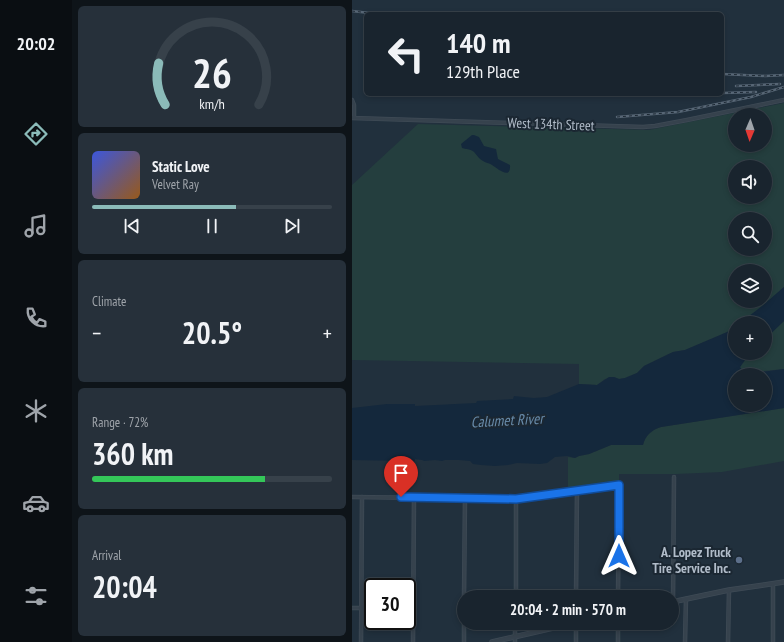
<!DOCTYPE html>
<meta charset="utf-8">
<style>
:root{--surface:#19242e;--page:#26303a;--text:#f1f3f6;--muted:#9fa4aa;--line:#37414a;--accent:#8bbbb9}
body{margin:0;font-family:"PT Sans Narrow",sans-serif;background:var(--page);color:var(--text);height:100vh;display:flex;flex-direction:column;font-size:15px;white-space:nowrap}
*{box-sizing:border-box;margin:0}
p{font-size:13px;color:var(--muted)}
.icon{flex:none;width:22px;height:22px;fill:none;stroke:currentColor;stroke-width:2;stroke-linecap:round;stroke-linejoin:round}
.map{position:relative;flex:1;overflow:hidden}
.sheet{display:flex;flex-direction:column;gap:6px;padding:6px;background:#0e1419;width:280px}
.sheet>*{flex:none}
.top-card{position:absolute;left:12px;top:12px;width:360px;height:84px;border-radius:6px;box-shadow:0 2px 6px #0003,0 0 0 1px var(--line);background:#19242e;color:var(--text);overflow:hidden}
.needle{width:26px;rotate:182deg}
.controls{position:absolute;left:376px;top:108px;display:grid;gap:8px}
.controls a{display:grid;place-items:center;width:44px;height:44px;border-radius:50%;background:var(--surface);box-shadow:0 2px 6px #0003,0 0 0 1px var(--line);font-size:20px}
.speed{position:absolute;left:12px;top:578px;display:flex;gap:8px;font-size:20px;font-weight:700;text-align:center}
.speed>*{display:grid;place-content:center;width:52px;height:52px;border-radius:50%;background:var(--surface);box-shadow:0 2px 6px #0003,0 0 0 1px var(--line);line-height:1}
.speed .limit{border:2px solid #111;border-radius:6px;background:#fff;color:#111}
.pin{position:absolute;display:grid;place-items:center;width:34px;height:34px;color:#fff;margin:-41px -17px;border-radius:50% 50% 50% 0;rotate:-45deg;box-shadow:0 0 4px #0007}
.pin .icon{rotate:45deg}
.me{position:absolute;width:44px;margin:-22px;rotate:0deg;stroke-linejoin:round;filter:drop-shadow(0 0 3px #0008)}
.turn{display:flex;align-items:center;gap:14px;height:84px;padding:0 16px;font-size:18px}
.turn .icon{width:52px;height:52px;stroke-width:2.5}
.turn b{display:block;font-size:28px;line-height:34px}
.big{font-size:30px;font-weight:700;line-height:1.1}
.sheet .card{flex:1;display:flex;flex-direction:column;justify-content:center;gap:6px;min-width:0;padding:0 14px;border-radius:6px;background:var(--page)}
.sheet .dial{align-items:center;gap:0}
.dial svg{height:104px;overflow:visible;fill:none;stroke:var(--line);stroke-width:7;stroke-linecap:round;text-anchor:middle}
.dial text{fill:var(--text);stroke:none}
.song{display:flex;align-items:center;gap:12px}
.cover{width:48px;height:48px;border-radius:6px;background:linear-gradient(135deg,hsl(230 70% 55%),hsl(30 70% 35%))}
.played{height:4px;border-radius:2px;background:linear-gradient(90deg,var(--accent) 60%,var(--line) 60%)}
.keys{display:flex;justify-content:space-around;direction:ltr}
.heat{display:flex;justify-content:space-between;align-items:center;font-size:22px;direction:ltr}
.charge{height:6px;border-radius:3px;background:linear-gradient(90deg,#34c759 72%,var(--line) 0)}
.trip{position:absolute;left:105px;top:590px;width:222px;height:40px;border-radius:20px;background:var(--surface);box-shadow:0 2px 6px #0003,0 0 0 1px var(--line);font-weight:700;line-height:40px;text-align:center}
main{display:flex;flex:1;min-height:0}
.tab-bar{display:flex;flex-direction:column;width:72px;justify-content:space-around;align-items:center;background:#0a0e12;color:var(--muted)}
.tab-bar .icon{width:28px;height:28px}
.tab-bar .active{color:var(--accent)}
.tab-bar b{font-size:18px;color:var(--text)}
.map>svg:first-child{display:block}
.green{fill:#243e3e;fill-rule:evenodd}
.water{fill:#14283c;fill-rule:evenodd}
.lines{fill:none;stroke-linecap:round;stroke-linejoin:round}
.minor-casing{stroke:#3f4b56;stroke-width:4.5}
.tertiary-casing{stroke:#3f4b56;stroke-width:5.5}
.minor{stroke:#36424d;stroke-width:3}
.tertiary{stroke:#36424d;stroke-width:4}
.rail-casing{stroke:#576675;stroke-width:2.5}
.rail{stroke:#1b2732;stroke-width:1;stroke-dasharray:3;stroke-linecap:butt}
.route-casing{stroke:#114b97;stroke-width:10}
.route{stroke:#1a73e8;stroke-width:7}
.service-dot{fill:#5c6f8a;stroke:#1b2732;stroke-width:1.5}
.labels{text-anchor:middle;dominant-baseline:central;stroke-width:4;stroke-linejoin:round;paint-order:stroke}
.street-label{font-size:14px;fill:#b1bcc9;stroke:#1b2732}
.poi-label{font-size:14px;font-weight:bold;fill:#b1bcc9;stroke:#1b2732;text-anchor:end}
.water-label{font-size:15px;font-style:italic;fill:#688baa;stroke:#1b2732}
</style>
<main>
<nav class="tab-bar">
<b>20:02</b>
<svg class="icon active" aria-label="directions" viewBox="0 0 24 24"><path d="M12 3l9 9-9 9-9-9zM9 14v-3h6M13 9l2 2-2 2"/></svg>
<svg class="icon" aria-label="music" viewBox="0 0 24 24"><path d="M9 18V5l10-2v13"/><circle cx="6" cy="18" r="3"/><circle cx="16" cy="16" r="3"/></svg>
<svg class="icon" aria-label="phone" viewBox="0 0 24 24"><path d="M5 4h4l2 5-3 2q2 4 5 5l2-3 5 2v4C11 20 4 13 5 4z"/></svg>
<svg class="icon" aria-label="climate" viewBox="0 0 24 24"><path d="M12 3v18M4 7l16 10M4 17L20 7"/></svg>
<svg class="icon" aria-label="car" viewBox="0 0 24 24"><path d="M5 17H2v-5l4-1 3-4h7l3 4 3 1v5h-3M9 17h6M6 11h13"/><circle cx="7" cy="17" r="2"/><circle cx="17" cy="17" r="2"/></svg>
<svg class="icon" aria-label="filters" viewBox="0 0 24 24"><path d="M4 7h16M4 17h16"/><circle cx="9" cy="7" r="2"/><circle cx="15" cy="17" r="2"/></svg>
</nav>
<section class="sheet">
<div class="card dial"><svg viewBox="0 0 100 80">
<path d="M14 69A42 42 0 1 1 86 69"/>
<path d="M14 69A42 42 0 0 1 9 37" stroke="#8bbbb9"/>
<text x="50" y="56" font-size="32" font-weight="700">26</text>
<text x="50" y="72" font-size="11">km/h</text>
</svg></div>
<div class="card">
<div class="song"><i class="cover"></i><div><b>Static Love</b><p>Velvet Ray</p></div></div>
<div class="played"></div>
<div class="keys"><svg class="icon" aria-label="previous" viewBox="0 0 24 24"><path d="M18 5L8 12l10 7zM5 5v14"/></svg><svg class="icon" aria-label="pause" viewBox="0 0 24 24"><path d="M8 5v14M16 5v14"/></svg><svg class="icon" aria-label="next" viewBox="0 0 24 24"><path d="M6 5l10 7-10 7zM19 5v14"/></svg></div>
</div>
<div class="card"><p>Climate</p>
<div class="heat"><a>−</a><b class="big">20.5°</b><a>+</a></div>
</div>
<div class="card"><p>Range · 72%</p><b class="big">360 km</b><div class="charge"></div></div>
<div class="card"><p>Arrival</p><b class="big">20:04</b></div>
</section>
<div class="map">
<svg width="432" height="642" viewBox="0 0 432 642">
<rect width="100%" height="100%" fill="#21303d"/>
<path class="green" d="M432,103V287C422,296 395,323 383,323V327L380,330L333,350L321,352L292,366L285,373L273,378L267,379L262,377L253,379L245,385L227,384V364L0,360V185L66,124L297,130ZM383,115H413V145H383ZM383,167H413V197H383ZM383,219H413V249H383ZM383,271H413V301H383Z
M432,321V369L392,373L388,367L398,353H413V339Z
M432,408V461L370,472L324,474H267V481L264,482L262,484H257L216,489V457L223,458L227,456L237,454L259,445H291C293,436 299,430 309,427Z"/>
<path class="water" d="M120,135H122L127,137L132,146L144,149L146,159L158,165C159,181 145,168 140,165C137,163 134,163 131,161C127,159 125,155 122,152C119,149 113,149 110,148L109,144Z
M432,287V321L413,339V323H388L410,306Z
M383,327V353H398L388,367L392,373H402L432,369V408L309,427C299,430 293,436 291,445H259L237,454L227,456L223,458L215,456L203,457L195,463L188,464L165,463L156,465L143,466L129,465L121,464L118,461L107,460H93L90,461L83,460L72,461L70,460L63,459V461L58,463V460L52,459L51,461H49L0,460V408L35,404H63V406L124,403L125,401L161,399L162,396L182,398L195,397L227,384L245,385L257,377H262L267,379L273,378L285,373L292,366L321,352L333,350L380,330ZM383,375H413V405H383Z"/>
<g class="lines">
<defs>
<path id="minor" d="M0,100L2,105V118
M0,118L291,127L303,126L335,120L432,100
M0,497L164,499L267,485L266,597
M112,597L113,499
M164,597V499
M224,597L225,491
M321,602L322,477
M0,608H21
M266,623V642
M9,642L10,497
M61,642L62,497
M112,642V623
M163,642V623
M224,642V623
M333,642L334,599
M376,642L377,590
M421,642V584"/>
<path id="tertiary" d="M320,602L377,590L432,582
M140,642L223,623"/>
</defs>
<use href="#minor" class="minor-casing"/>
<use href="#tertiary" class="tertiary-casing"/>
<use href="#minor" class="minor"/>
<use href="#tertiary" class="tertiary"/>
<defs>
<path id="rail" d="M0,11L26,14
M370,74L413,76L432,75
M384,86L428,84
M370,93L404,92
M265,117L326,112L399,97L432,87"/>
</defs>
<use href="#rail" class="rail-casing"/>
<use href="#rail" class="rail"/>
</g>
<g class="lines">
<defs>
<path id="route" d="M49,497L164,499L267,485V556"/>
</defs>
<use href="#route" class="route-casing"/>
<use href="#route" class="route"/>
</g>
<circle class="service-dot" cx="387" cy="560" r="4"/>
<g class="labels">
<g class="street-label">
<text transform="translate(199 124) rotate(2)">West 134th Street</text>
</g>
<g class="poi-label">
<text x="379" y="552">A. Lopez Truck<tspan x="379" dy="16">Tire Service Inc.</tspan></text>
</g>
<g class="water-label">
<text transform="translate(155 420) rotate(-3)">Calumet River</text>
</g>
</g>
</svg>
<div class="controls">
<a><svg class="needle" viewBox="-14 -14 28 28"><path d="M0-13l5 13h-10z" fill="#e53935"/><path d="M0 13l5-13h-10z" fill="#9fa4aa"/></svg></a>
<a><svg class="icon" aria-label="sound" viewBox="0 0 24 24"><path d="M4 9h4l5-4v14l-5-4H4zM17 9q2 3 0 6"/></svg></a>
<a><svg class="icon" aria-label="search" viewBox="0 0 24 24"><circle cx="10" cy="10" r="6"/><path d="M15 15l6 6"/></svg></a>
<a><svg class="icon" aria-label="layers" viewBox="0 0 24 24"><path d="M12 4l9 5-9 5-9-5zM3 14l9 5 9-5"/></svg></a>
<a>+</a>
<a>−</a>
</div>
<div class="speed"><div class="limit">30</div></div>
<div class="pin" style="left:49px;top:497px;background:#d93025"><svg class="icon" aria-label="arrive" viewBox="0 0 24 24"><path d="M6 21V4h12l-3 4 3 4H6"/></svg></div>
<svg class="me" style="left:267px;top:556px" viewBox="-20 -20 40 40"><path d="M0-17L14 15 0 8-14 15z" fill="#1a73e8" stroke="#fff" stroke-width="4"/></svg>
<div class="trip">20:04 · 2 min · 570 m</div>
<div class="top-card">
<div class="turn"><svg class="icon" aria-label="left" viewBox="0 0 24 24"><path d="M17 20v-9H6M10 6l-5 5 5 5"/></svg><div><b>140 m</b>129th Place</div></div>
</div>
</div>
</main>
